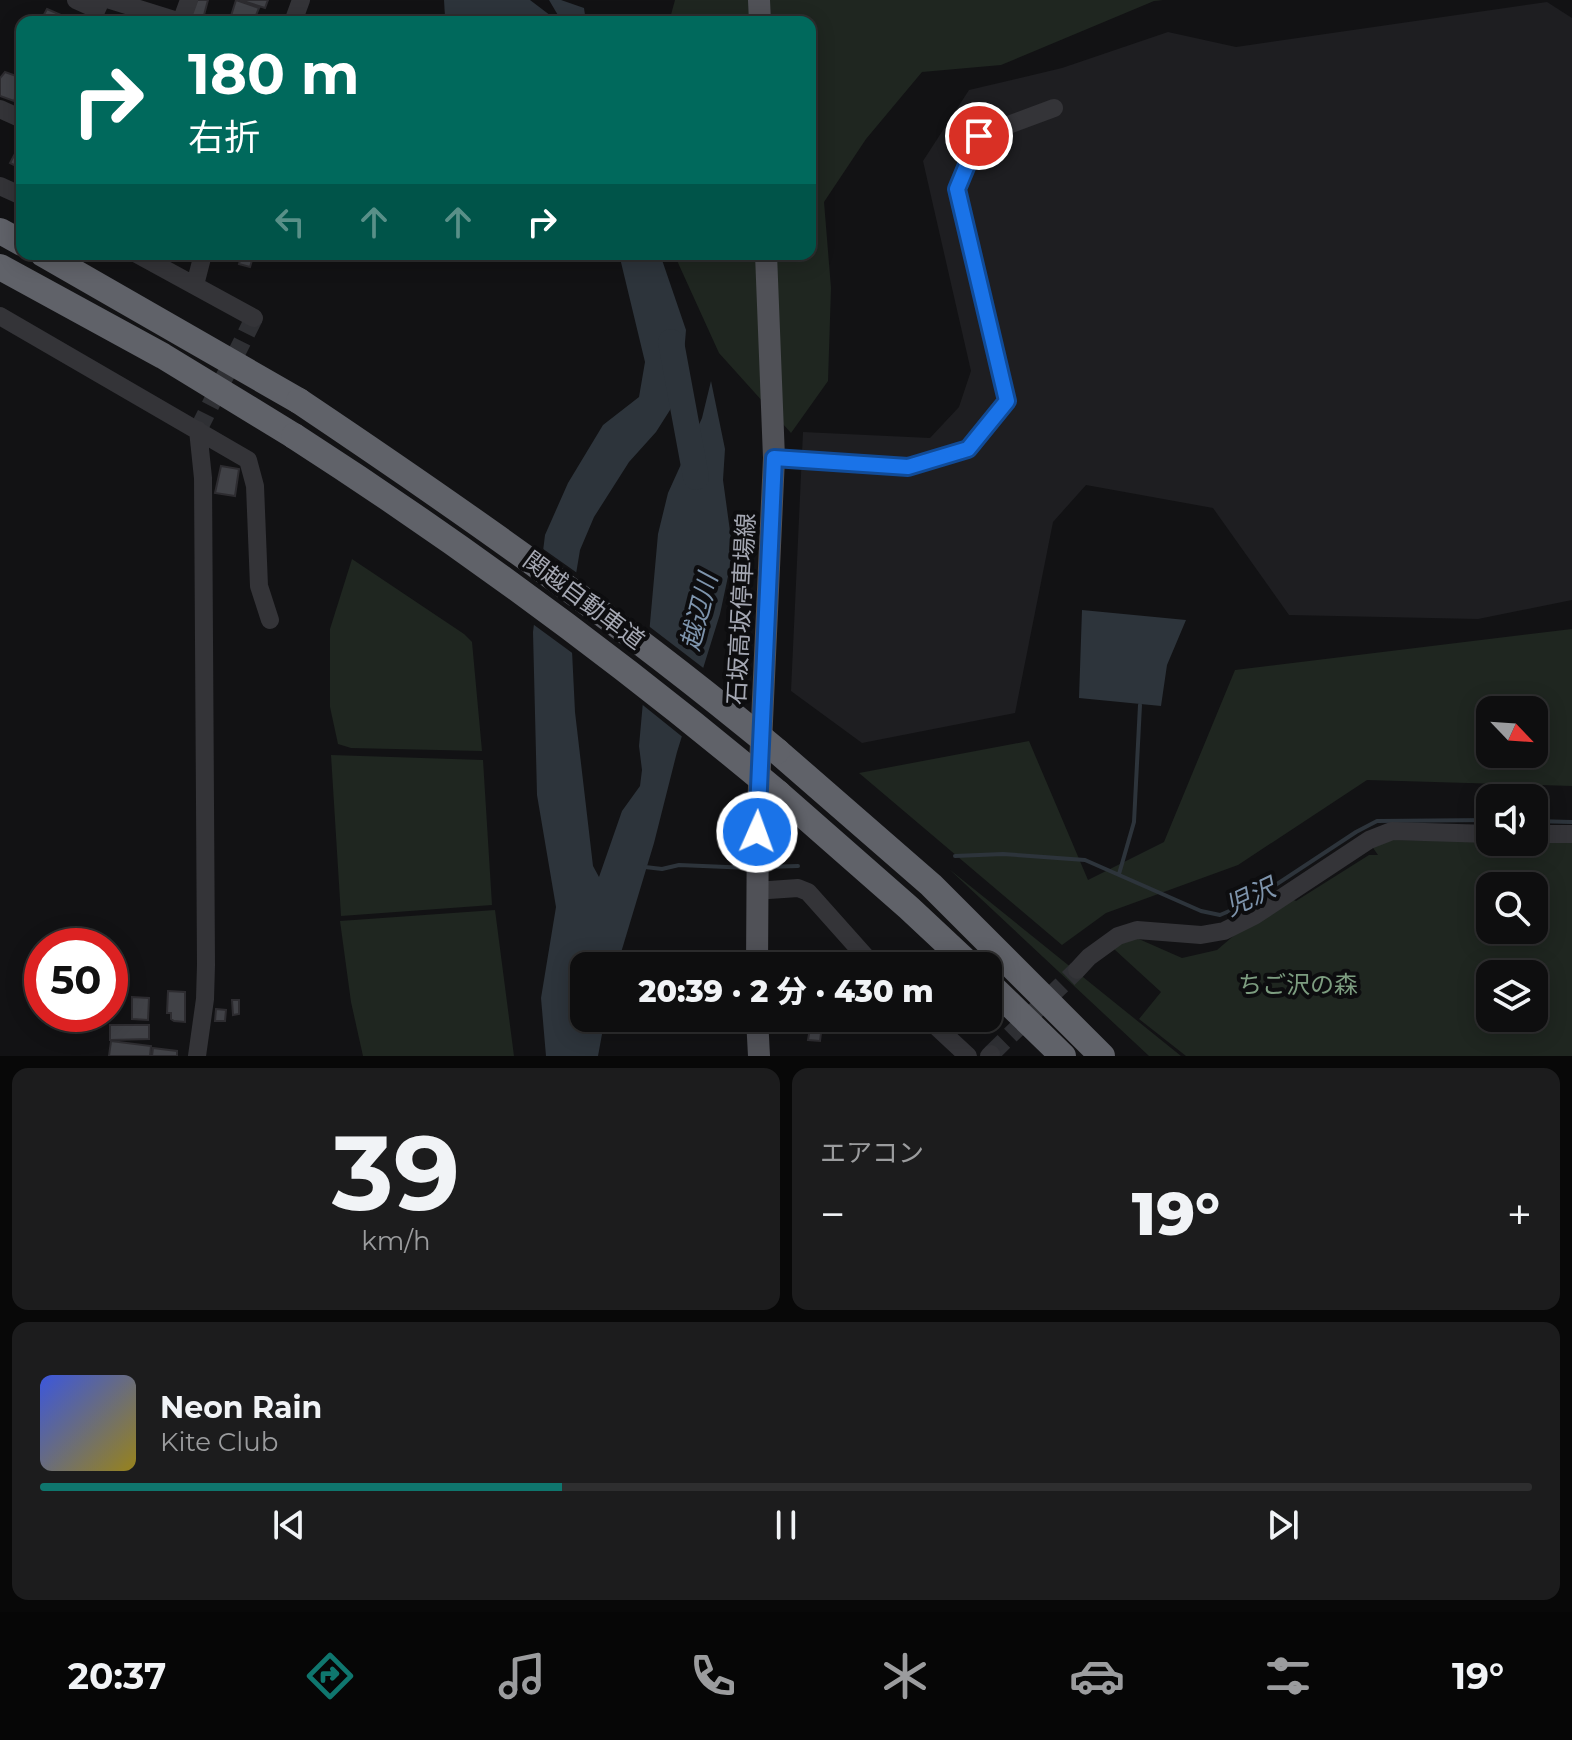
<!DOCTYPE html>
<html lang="ja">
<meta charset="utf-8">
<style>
:root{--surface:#0e0e0f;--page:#1c1c1d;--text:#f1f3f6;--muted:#9b9c9e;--line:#2e2e2f;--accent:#0f766e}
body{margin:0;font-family:Montserrat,"Noto Sans JP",sans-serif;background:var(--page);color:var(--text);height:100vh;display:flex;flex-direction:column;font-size:30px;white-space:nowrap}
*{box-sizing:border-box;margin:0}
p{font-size:26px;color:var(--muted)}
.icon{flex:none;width:44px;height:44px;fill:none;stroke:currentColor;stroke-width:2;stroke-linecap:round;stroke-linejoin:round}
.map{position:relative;height:1056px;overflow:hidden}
.side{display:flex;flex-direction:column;gap:12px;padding:12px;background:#080808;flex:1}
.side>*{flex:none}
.banner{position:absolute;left:16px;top:16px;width:800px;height:244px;border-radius:16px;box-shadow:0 4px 20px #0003,0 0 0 2px var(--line);background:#00695c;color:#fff;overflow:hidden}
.needle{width:52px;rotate:115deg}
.buttons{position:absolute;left:1476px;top:696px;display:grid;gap:16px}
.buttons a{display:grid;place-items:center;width:72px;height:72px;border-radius:16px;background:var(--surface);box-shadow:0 4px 20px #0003,0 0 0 2px var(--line);font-size:40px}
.speed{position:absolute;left:24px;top:928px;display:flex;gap:16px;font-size:40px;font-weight:700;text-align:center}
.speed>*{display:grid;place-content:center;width:104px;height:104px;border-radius:50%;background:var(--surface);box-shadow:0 4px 20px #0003,0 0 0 2px var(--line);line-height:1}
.speed .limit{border:12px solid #d22;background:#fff;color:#111}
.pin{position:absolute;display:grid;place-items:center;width:68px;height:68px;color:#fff;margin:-34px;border:4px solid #fff;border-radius:50%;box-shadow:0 2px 8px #0007}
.me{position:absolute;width:88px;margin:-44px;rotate:2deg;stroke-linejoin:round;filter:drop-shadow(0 0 6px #0008)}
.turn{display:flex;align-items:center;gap:28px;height:168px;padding:0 40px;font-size:36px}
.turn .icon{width:104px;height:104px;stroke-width:2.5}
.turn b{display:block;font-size:56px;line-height:68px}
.lanes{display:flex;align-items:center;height:76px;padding:0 40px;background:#0003;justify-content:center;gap:40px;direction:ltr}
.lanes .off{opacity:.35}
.big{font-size:60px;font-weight:800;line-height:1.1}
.side .card{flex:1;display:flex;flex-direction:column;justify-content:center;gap:12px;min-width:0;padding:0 28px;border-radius:16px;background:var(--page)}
.side .dial{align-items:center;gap:0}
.dial b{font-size:104px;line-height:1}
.song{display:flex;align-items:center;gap:24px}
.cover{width:96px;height:96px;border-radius:12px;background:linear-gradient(135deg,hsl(230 70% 55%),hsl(50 70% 35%))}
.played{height:8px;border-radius:4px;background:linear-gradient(90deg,var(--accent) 35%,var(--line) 35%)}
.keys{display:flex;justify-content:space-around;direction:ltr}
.heat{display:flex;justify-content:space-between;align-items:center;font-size:44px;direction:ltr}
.side .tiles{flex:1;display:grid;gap:12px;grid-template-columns:1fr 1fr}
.card:last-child{grid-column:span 2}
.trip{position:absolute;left:570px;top:952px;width:432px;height:80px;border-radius:16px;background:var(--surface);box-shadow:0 4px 20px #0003,0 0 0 2px var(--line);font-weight:800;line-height:80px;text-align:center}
.menu{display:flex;height:128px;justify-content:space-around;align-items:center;background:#060606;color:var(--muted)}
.menu .icon{width:56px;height:56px}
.menu .current{color:var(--accent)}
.menu b{font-size:36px;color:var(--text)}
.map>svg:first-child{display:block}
.built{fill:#1e1e21}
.green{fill:#1f2620;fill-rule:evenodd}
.water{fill:#2d343b}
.pier{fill:#121214}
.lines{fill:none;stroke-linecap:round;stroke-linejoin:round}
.stream{stroke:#2d343b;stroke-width:4}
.river{stroke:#2d343b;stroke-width:26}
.building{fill:#414247;stroke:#2d2c30;stroke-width:2}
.minor-tunnel{stroke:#2f3034;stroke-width:18;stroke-dasharray:18 9;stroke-linecap:butt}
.minor{stroke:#343438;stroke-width:18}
.major{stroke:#505157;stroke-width:22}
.highway{stroke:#606269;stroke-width:26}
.highway-bridge{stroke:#606269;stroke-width:26}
.route-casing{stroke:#114b97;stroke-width:20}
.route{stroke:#1a73e8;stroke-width:14}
.labels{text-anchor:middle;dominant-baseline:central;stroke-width:8;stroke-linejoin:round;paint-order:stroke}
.street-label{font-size:24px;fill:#a5a8b3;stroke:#0d0d0f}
.park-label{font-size:24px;fill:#7d9d80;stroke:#0d0d0f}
.water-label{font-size:26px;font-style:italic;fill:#7e94ac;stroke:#0d0d0f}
</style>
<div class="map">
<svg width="1572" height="1056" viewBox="0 0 1572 1056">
<rect width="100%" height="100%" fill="#121214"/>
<path class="built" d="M1547,2L1572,18V600L1478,619L1289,615L1213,508L1086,485L1053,522L1015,713L862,743L791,691L803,432L930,438L959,407L971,371L923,161L969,90L1062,68L1168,32L1236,47Z"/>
<path class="green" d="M675,0H1163L1154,1L1001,65L922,72L866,139L824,202L831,288L828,381L791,433L719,353L674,254H810V22H669Z
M352,559L464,634L472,642L482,751L351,748L338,744L330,707V629Z
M1572,629V786L1367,780L1238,865L1106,913L1062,945L859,773L1029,741L1088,880L1164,842L1235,670ZM1534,710V754H1490V710Z
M331,755L483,760L492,905L341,916Z
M1390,840L1572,842V1056H1186L1139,1019L1161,992L1114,949L1132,936L1182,958L1217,950L1238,932L1292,899L1296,901L1369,855H1378L1371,845ZM1490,886H1534V930H1490ZM1490,974H1534V1018H1490Z
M949,869L1181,1056H1149Z
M495,910L514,1056H363L351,1002L340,921Z"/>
<path class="water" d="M444,0H530L559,22H457L445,17Z
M549,0H561L584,8L586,22H562Z
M619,254H660L686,330L684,354L670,410L656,432L629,462L594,517L580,550L570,610L575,712L593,866L599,877L622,811L640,786L642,770L639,746L658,534L668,493L702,418L711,381L725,449L723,480L733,553L720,614L677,752L654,843L617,966H584V1018H605L598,1056H546L541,998L556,907L537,795L533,632L545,535L568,483L603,425L639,397L645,362Z
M1082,610L1186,620L1167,665L1161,706L1079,698Z"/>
<path class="pier" d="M539,546L580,575L574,611L575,655L530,622Z
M646,624L706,670L685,739L639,702Z"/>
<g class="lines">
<path class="stream" d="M1534,821L1572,822
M955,856L1003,854L1085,860L1201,911L1220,915L1248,903L1356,832L1377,821L1490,820
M645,867L662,869L679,865L751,868
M764,867L798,866
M1119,874L1134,822L1140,705"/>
<path class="river" d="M671,342L696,477"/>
</g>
<path class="building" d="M197,0H208L203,19L198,17L197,21L190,18Z
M236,0L259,8L254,20L260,22H224L225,18L230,19Z
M240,0H268L265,8Z
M47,9L68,18L66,22H40Z
M5,72L22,78L14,101L0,96V78Z
M22,146V169L10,163L17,150L20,151Z
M242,254L253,257L250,267L239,264Z
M221,466L239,469L235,496L215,493Z
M168,991L185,992V1022L174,1021L171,1019V1013H167Z
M132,997L149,998L148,1020L132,1019Z
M232,1000H239V1014L233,1015Z
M216,1009L226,1010L225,1021H215Z
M110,1025H149V1039L110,1040Z
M810,1028L818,1029V1033H821L820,1041L808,1040Z
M111,1041L151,1046L150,1056H109Z
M153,1048L177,1051V1056H152Z"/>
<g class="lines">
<path class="minor-tunnel" d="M198,430L254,318
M991,1054L1077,970"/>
<path class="minor" d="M76,0L96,9
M110,0L181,22L189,0
M91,22L101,0
M293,22L301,0
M0,109L22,119
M0,186L22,196
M137,254L254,318
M195,285L203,254
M0,316L248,460L255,486L259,586L270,620
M774,458L908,467L968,449L1007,401L957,189L979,136L1054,108
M1534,834H1572
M756,891L798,888L808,892L874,966
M1077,970L1089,957L1118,936L1137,930L1201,935L1224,931L1254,916L1369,840L1392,831L1490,834
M927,1018L968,1056
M197,1056L205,999L206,965L203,478L198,430
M989,1056L991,1054"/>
<path class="major" d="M759,0L760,22
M757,966L758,809L774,458L766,254
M757,1018L759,1056"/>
<path class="highway" d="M0,231L22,243
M43,254L299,401
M0,267L163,356L294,436
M777,751L931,885L1102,1056
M778,793L909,908L971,966
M988,983L1063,1056"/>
<path class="highway-bridge" d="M299,401C463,511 624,624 777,751
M294,436C465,546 623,663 778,793"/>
</g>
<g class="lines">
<defs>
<path id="route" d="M757,832L774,458L908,467L968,449L1007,401L957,189L979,136"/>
</defs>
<use href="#route" class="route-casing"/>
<use href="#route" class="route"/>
</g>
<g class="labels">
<g class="street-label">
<text transform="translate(584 600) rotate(37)">関越自動車道</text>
<text transform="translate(741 609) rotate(-87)">石坂高坂停車場線</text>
</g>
<g class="park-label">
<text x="1298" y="984">ちご沢の森</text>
</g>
<g class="water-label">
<text transform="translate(699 612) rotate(-76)">越辺川</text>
<text transform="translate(1250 897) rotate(-25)">児沢</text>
</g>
</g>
</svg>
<div class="buttons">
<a><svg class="needle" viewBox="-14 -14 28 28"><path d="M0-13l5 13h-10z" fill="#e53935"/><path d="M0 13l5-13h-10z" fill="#9b9c9e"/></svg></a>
<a><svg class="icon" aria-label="sound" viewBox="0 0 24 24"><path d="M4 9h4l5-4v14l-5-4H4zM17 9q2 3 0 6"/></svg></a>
<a><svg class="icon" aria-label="search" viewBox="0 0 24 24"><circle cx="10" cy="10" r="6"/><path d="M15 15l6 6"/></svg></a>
<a><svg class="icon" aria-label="layers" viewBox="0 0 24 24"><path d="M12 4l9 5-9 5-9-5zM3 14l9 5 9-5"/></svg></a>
</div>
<div class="speed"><div class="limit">50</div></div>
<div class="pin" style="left:979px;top:136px;background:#d93025"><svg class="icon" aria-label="arrive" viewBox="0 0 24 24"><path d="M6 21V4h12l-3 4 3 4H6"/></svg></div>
<svg class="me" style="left:757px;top:832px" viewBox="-20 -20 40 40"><circle r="17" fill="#1a73e8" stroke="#fff" stroke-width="3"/><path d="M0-11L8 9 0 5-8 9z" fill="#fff"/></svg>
<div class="trip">20:39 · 2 分 · 430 m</div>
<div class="banner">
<div class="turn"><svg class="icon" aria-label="right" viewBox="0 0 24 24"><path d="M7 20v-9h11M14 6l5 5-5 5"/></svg><div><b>180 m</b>右折</div></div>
<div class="lanes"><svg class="icon off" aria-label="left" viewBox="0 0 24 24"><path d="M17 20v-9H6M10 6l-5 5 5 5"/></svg><svg class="icon off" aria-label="ahead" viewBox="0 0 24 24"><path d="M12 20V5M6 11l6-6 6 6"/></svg><svg class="icon off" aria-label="ahead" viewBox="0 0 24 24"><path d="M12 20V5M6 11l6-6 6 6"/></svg><svg class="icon" aria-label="right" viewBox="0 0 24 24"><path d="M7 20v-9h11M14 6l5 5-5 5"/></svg></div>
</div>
</div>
<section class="side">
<div class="tiles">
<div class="card dial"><b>39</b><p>km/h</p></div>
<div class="card"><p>エアコン</p>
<div class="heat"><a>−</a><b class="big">19°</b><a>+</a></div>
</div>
<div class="card">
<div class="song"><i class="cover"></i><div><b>Neon Rain</b><p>Kite Club</p></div></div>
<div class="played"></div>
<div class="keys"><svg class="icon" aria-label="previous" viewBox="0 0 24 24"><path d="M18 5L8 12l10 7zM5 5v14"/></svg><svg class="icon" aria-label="pause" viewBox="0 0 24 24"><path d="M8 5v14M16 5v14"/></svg><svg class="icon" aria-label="next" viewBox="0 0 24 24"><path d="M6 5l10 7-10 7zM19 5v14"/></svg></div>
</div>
</div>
</section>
<nav class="menu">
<b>20:37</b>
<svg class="icon current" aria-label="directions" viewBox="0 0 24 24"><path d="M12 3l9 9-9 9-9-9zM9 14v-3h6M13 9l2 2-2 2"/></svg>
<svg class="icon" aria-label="music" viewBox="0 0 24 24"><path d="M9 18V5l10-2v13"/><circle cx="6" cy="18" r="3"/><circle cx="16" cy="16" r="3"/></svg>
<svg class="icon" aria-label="phone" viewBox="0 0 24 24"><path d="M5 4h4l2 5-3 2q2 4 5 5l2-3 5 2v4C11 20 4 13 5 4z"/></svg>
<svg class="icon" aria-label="climate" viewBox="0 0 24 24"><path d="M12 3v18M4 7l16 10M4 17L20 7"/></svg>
<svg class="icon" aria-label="car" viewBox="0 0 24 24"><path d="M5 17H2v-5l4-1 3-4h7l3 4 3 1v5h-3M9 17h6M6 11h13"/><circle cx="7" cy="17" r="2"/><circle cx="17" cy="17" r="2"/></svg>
<svg class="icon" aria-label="filters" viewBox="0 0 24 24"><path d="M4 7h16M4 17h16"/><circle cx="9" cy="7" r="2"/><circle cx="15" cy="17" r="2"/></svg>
<b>19°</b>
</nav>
